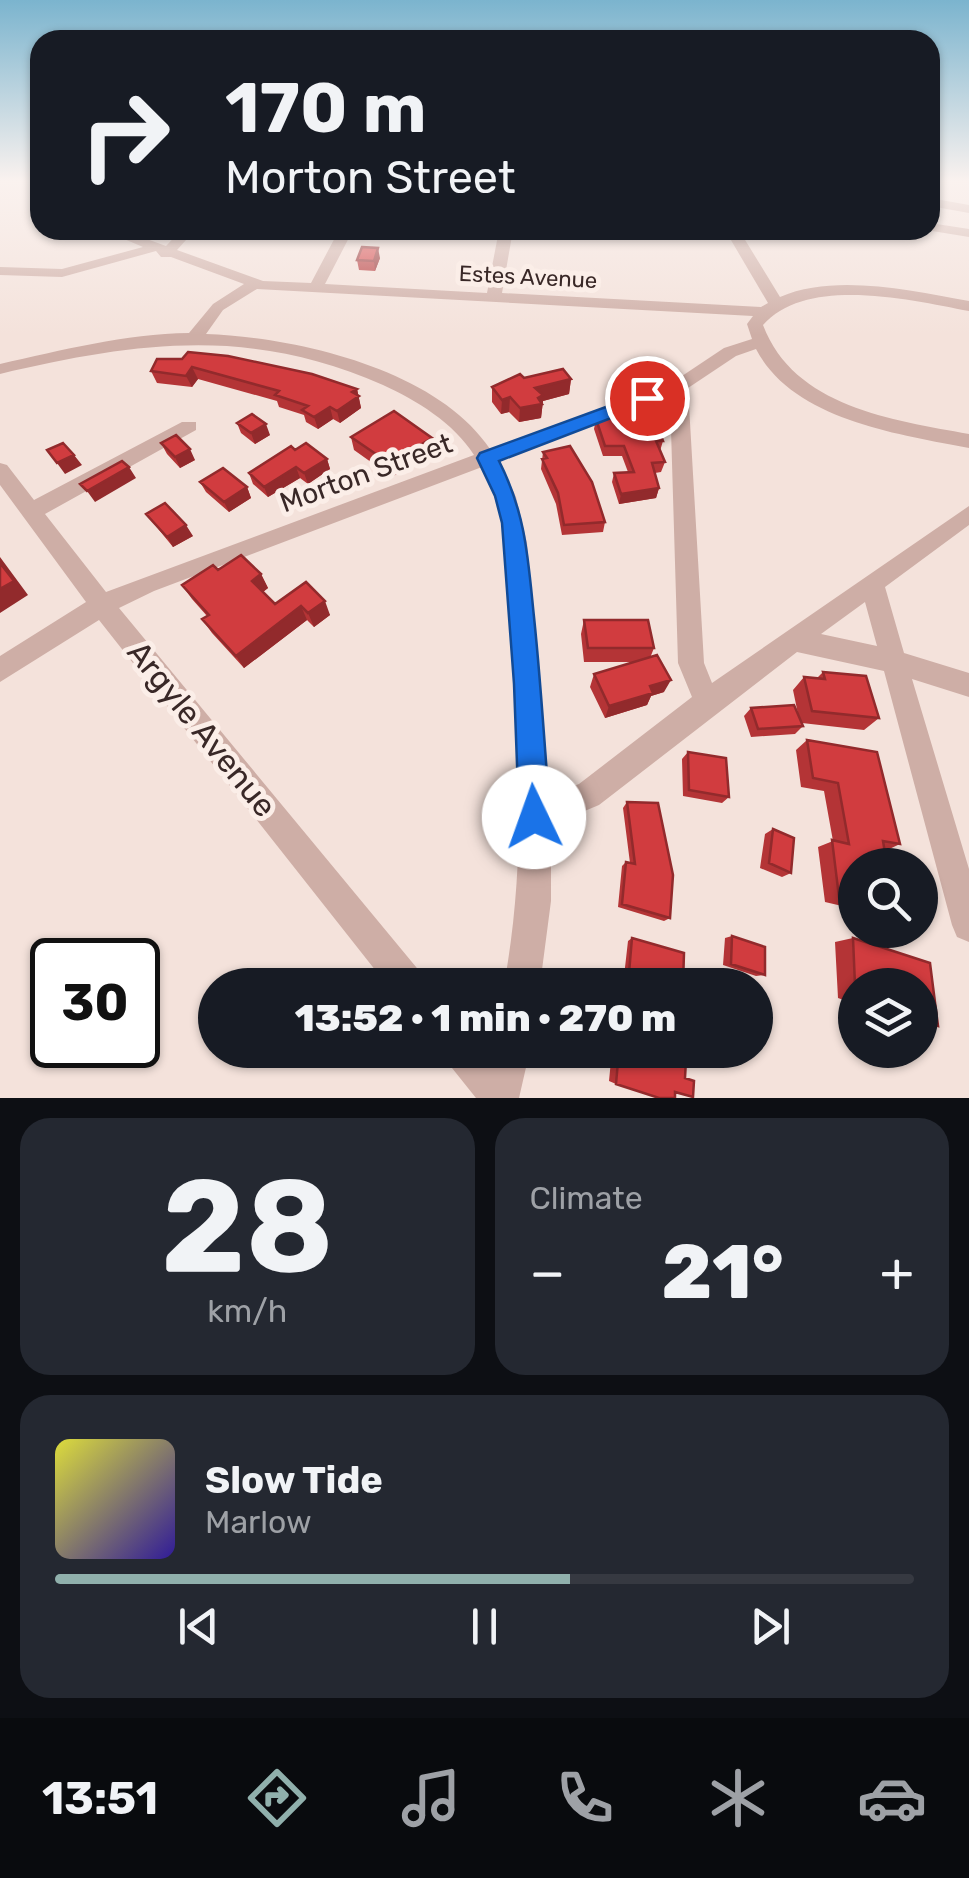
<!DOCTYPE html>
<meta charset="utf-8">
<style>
:root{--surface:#171b24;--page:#242831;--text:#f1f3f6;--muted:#9ea1a6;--line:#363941;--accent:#90b0ac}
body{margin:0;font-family:Rubik,sans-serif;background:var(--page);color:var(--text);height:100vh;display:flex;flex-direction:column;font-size:38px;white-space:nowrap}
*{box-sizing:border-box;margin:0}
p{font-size:32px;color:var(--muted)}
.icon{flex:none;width:55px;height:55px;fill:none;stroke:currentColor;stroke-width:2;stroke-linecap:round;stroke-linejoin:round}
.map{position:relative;height:1098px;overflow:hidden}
.drawer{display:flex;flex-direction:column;gap:20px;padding:20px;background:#0d0f14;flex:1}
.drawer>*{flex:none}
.guide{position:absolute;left:30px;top:30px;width:910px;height:210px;border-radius:30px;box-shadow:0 2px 8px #0004;background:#171b24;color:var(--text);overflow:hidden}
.buttons{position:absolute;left:838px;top:848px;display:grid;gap:20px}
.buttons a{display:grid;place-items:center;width:100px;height:100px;border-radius:50%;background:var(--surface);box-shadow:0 2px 8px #0004;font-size:50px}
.speed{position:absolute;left:30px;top:938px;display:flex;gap:20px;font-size:50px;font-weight:700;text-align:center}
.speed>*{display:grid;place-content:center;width:130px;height:130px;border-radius:50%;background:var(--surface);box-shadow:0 2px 8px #0004;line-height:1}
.speed .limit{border:5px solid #111;border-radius:15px;background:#fff;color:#111}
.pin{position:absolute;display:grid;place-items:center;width:85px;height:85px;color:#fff;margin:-42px;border:5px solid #fff;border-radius:50%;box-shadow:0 2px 10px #0007}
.me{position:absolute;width:110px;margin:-55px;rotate:357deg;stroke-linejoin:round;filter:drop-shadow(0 0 8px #0008)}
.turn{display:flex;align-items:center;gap:35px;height:210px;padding:0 30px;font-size:45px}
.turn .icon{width:130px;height:130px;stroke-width:2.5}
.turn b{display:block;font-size:70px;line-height:85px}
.big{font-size:75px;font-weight:800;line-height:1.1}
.drawer .card{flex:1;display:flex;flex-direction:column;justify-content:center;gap:15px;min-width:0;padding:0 35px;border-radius:30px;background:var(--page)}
.drawer .dial{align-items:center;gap:0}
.dial b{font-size:130px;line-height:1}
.song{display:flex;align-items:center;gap:30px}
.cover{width:120px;height:120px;border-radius:15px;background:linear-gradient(135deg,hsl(60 70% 55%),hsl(250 70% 35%))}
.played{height:10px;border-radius:5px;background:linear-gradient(90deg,var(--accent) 60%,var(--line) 60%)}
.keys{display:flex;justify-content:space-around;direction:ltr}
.heat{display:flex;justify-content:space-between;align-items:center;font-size:55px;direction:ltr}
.drawer .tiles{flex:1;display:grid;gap:20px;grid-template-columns:1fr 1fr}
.card:last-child{grid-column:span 2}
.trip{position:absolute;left:198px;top:968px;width:575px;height:100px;border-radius:50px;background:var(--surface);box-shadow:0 2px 8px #0004;font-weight:800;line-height:100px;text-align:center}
.menu{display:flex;height:160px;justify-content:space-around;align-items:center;background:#090b0e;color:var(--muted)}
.menu .icon{width:70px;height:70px}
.menu .current{color:var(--accent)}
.menu b{font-size:45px;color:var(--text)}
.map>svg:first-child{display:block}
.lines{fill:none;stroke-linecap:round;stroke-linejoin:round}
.minor{fill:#ceaea6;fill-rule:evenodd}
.wall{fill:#b43436}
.shaded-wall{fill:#922a2c}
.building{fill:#d13c3f;stroke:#922a2c;stroke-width:2.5}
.route{fill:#1a73e8;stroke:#114b97;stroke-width:2.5}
.labels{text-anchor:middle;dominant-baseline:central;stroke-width:10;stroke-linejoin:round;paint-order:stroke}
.far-street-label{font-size:22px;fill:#392827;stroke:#fbeee8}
.street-label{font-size:28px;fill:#392827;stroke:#fbeee8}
.near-street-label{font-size:32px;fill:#392827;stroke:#fbeee8}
</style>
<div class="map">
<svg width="969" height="1098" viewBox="0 0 969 1098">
<rect width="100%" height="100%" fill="#f4e2db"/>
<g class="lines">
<path class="minor" d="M930,198L969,205V213L930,206Z
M930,223L969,229V237L926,230H930Z
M103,230H122L166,246L181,230H195L177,250L263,281L311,283L339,230H353L325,284L487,293L499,230H513L502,293L761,307L768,303L725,230H739L780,297C836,273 911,291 969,301V311C911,300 807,275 763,325C794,407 892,420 969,434V448C898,434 793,420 756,349L736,356L688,388L704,663L712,683L969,506V525L885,587L904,653L969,673V697L912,679L969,869V942L957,937L952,925L884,671L797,652L599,805L551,825V901L540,985H504C526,864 519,762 512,640C508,584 513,516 482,467L154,591L119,608L421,973L427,985H387L99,620L0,682V656L86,602L0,485V463L7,465L34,500L182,422H196V430L45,514L106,592L474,455C454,423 416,400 383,385C251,326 136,342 0,374V364C62,350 125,334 189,333L213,304L244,284L171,257H161L156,251L62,277L0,275V267L62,269L143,247ZM257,289L753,316L747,324L752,339L724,348L673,382L490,449C437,369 295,337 206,334L223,310ZM670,396L678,663L692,697L579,784L550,795L527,543L516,497L498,461ZM865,602L877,646L821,634Z
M442,1050H485L491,1057L492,1050H530L519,1098H476L448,1063Z"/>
</g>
<path class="wall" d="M380,258L375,271L359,270L357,260Z
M157,359L357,389L361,408L340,423L333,419L318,429L306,422L304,415L279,407L277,401L198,379L192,387L157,383L151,371Z
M524,378L571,379L569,394L543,401L541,418L519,422L509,412L501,414L492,402V387Z
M596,419H659L657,424L663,441L660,451L665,462L661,472L655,473L659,488L656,498L619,504L612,482L614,473L628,472L622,456H603L594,429Z
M237,423L270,435L255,444L241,433Z
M351,437L433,452L392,477L354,450Z
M161,443L195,460L180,468L167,454Z
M295,450L327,459L330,469L308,484L300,478L268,497L253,484L249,473Z
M543,452L605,522L603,532L562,535L556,504L541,469Z
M200,482L247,487L251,498L229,512L206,492Z
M146,514L193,536L173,547Z
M218,570L261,574L268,588L263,592L275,604L306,582L330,615L314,627L307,620L244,668L212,633L202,619L207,616L192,599L182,585Z
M584,620L654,648L650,658L664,692L651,696L647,705L605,718L590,687L594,674L636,662H584L581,634Z
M823,672L879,718L864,730L802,723L803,726L795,734L751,737L744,716L751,708L798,714L793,690L804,677L817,678Z
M807,740L900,844L855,865V909L825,902L818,847L833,841L824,791L801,787L796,750Z
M688,752L729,797L722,803L683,796L682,759Z
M627,802L670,918L664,921L618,907L622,866L626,862L630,863L623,808Z
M773,829L791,873L782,877L760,868L765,834Z
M732,936L765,975L756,976L723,965L725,938Z
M632,938L683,985H623L628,941Z
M853,938L930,963L938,1026H920V985H855V1004L838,998L835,942Z
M612,1050H674L675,1092L616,1084L609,1081Z"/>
<path class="shaded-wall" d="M378,248L380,258L375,271L374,261Z
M192,367L198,379L192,387L186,376Z
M571,379L569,394L543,401L541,418L519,422L520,408L535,388Z
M357,389L361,408L340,423L337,411L352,392Z
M510,397L509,412L501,414L502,400Z
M330,407L333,419L318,429L314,417Z
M266,424L270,435L255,444L251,433Z
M432,438L433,452L392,477L389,463Z
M190,449L195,460L180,468L175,457Z
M74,455L82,465L65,474L57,463Z
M327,459L330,469L308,484L304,473Z
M129,467L136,478L95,502L87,491Z
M296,467L300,478L268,497L264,487Z
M247,487L251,498L229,512L224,502Z
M659,488L656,498L619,504L621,494Z
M186,525L193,536L173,547L167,537Z
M0,557L28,595L0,613Z
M261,574L268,588L259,595L252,581Z
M325,601L330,615L314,627L308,613Z
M301,606L307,620L244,668L236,656Z
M671,680L664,692L651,696L647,705L605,718L609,706L650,686Z"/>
<path class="building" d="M362,247L378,248L374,261L357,260Z
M188,352L228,356L312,374L357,389L352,392L359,396L337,411L330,407L314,417L302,410L308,406L275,395L279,391L192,367L186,376L151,371L157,359H182Z
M563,369L571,379L535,388L543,395L538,398L542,404L520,408L510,397L502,400L492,387L520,374L524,378Z
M649,404L659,419H655L663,441H656L665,462L652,463L659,488L621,494L614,473L634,472L624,446H605L596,419L628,407Z
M394,411L432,438L389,463L351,437Z
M252,414L266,424L251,433L237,423Z
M176,435L190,449L175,457L161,443Z
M63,443L74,455L57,463L47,450Z
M306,443L327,459L304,473L296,467L264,487L249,473L291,446L295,450Z
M570,446L592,482L605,522L564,525L558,493L542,459L547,458L543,452Z
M122,461L129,467L87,491L80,484Z
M223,468L247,487L224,502L200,482Z
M165,503L186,525L167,537L146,514Z
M241,555L261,574L252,581L275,604L306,582L325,601L308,613L301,606L236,656L202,619L209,615L182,585L213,565L218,570Z
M0,563L14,581L0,589Z
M584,620H648L654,648H588Z
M657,655L671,680L650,686L653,693L609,706L594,674Z
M823,672L866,676L879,718L812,711L804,677L825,679Z
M794,705L803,726L758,729L751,708Z
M807,740L877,752L900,844L883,841L887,865H855V900L839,897L832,840L849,844L838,783L813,778Z
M688,752L726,758L729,797L689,790Z
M627,802L658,803L673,875L670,918L622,904L626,862L635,864Z
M773,829L794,838L791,873L769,863Z
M732,936L765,947V975L731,964Z
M632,938L684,953L683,985H628Z
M853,938L930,963L938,1026L920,1020V985H855Z
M619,1050H674V1057L686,1060L685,1078L694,1081L693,1097L675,1092V1098H659L616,1084Z"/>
<linearGradient id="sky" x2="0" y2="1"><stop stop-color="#7bb4ce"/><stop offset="0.54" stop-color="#faf2ef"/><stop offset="1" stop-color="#faf2ef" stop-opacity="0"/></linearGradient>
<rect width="969" height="335" fill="url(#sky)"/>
<path class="route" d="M647,392L656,398L653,402L499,461C526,514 528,559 534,617C541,684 545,750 550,817L545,828L534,832L523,828L519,817L514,684L502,523L495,496L477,458L480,453Z"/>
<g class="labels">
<g class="far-street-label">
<text transform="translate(528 277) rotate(3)">Estes Avenue</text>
</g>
<g class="street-label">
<text transform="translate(366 473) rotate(-20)">Morton Street</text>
</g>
<g class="near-street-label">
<text transform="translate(202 729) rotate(51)">Argyle Avenue</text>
</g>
</g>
</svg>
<div class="buttons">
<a><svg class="icon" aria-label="search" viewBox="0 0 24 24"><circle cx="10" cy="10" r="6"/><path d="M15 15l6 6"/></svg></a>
<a><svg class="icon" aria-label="layers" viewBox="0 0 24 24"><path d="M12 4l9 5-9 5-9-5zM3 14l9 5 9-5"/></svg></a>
</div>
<div class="speed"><div class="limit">30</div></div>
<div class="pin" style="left:647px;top:398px;background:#d93025"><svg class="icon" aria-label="arrive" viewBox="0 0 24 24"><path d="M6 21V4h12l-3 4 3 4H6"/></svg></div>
<svg class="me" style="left:534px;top:817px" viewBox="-20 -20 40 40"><circle r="19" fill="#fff"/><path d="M0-13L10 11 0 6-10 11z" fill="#1a73e8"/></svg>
<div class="trip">13:52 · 1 min · 270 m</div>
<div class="guide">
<div class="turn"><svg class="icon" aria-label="right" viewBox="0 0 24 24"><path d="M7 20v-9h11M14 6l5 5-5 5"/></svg><div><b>170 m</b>Morton Street</div></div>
</div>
</div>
<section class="drawer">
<div class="tiles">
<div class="card dial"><b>28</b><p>km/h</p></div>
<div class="card"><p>Climate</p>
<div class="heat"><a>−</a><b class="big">21°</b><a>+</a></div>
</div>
<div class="card">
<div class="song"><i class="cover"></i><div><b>Slow Tide</b><p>Marlow</p></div></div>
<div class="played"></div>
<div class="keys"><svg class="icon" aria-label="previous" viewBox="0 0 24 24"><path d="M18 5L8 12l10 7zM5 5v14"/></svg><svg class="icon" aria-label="pause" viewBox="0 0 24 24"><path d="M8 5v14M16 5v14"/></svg><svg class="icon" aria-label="next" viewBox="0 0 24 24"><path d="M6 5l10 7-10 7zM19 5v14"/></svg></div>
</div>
</div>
</section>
<nav class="menu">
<b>13:51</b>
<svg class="icon current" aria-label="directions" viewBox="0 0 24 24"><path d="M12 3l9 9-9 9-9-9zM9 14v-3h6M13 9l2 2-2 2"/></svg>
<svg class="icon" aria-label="music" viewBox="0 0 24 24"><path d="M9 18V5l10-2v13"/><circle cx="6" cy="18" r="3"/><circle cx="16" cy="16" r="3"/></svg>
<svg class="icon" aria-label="phone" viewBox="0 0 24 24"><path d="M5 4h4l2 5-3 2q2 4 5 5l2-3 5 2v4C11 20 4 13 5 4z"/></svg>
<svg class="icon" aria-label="climate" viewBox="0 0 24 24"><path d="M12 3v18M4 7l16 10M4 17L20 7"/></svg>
<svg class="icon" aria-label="car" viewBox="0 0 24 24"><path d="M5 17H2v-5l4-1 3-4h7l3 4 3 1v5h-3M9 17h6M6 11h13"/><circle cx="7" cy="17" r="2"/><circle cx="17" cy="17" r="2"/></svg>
</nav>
